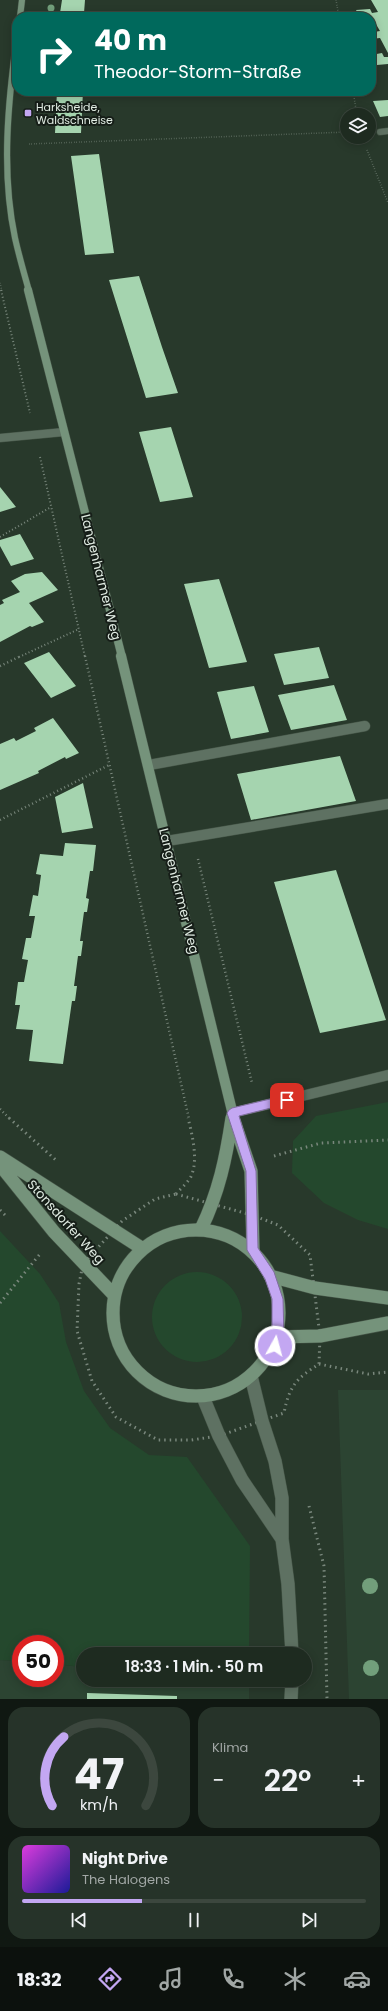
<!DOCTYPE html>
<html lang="de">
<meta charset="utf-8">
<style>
:root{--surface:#1e2b20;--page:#263329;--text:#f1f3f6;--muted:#a1a7a5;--line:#3c473e;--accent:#c3a7f2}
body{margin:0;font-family:Poppins,sans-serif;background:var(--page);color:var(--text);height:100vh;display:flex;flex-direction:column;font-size:15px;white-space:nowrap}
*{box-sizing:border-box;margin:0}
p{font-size:13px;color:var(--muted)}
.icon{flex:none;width:22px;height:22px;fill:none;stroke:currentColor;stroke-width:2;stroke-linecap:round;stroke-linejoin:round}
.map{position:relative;height:1699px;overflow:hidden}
.drawer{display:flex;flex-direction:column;gap:8px;padding:8px;background:#101812;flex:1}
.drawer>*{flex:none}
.hud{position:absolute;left:12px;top:12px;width:364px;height:84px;border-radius:16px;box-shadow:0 2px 10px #0003,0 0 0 1px var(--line);background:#00695c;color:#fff;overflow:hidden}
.controls{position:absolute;left:340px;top:108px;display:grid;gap:8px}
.controls a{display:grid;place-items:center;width:36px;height:36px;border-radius:50%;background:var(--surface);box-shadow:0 2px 10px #0003,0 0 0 1px var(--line);font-size:20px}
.speed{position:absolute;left:12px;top:1635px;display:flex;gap:8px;font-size:20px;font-weight:700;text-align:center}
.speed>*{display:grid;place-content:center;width:52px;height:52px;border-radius:50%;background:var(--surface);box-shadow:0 2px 10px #0003,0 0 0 1px var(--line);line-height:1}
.speed .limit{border:6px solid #d22;background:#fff;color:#111}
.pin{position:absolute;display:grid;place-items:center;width:34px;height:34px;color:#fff;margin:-17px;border-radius:8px;box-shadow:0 2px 6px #0006}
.me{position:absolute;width:44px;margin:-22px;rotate:7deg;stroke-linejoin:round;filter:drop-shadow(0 0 3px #0008)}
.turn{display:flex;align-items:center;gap:14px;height:84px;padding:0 16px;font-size:18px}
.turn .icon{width:52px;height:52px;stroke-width:2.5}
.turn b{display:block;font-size:28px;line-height:34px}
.big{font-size:30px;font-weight:600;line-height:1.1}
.drawer .tile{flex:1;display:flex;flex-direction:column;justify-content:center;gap:6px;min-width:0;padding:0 14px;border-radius:16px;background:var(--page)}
.drawer .dial{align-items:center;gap:0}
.dial svg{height:104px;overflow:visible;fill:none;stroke:var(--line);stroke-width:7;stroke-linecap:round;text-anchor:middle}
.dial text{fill:var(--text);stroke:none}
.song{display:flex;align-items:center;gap:12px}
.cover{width:48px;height:48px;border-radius:6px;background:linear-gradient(135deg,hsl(300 70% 55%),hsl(240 70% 35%))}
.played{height:4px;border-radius:2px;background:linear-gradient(90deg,var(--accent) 35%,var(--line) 35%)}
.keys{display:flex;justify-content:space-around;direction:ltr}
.heat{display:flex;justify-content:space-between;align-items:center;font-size:22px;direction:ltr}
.drawer .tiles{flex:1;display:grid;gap:8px;grid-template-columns:1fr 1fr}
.tile:last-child{grid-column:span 2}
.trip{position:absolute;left:76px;top:1647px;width:236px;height:40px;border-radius:20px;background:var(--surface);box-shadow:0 2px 10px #0003,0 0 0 1px var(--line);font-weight:600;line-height:40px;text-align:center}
.menu{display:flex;height:64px;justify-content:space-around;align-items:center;background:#0c110d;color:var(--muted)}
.menu .icon{width:28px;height:28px}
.menu .selected{color:var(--accent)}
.menu b{font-size:18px;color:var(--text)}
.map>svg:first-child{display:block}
.built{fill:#2c4432}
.green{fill:#24482d}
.building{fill:#a5d4af}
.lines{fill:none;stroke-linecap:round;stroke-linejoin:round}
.lane-casing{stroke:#465648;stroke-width:11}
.street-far3-casing{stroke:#465648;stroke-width:7}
.street-far2-casing{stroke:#465648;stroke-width:9}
.street-far1-casing{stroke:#465648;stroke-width:11}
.street-casing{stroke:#465648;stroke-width:14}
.secondary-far3-casing{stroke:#465648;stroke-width:7}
.secondary-far2-casing{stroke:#465648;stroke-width:9}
.secondary-far1-casing{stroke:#465648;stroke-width:11}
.secondary-casing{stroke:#465648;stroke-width:14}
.path-far3{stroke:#79877c;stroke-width:1.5;stroke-dasharray:0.5 2;stroke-linecap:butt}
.path-far2{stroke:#79877c;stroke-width:2;stroke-dasharray:1 2.5;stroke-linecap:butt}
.path-far1{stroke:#79877c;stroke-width:2.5;stroke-dasharray:1 3;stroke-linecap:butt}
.path{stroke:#79877c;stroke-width:3;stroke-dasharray:1.5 4;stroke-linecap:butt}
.lane{stroke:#5e7162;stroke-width:10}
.street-far3{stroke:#5e7162;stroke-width:6}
.street-far2{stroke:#5e7162;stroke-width:8}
.street-far1{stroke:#5e7162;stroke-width:10}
.street{stroke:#5e7162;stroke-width:13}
.secondary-far3{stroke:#75937b;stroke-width:6}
.secondary-far2{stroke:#75937b;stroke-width:8}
.secondary-far1{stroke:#75937b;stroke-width:10}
.secondary{stroke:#75937b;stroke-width:13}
.tree{fill:#729f7b}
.route{fill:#c3a7f2;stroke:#7f6d9d}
.poi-dot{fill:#c3a7f2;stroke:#161e18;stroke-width:1.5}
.labels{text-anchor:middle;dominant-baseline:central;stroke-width:4;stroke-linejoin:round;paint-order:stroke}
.far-poi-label{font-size:11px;fill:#e1ece3;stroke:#161e18;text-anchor:start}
.street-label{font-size:13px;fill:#e1ece3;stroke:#161e18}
</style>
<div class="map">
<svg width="388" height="1699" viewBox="0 0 388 1699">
<rect width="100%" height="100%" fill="#28392b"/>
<path class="built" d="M338,1390H388V1699H349Z
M0,1660L21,1661V1678H55V1664L83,1667V1680L249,1681V1699H0Z"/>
<path class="green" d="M388,1102V1229L358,1220L324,1203L292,1173L293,1141L316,1116Z
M0,1231L40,1274L59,1303L66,1342L84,1391L110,1428L149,1455L187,1457L250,1546L249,1654H83V1667L55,1664V1644H21V1661L0,1660Z
M152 1317a45 45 0 1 1 90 0a45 45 0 1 1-90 0Z"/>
<path class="building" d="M62,0H85L84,13H60Z
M371,0H388V53L380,38L371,39V26L374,32L380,31L373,19H371V17H360L356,10L370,9L372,13L378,12Z
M382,53L384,57H388V64L377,65L376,63H372L371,55Z
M57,91H83L81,133H55Z
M388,100V116L380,117L373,101Z
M99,154L114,253L85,255L71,156Z
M139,276L162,347L178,393L146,398L109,280Z
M171,427L193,497L160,502L139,432Z
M0,487L16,507L0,512Z
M20,534L34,559L11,566L0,546V540Z
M42,572L58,590L29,603L44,622L32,627L30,626L0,642V605L4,603L2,600L20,592L11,581L25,574Z
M219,579L247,662L209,668L184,584Z
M319,647L329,678L284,685L274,654Z
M49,652L76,686L51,698L24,663Z
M334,685L347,720L291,730L278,695Z
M254,686L269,732L231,739L217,692Z
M53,718L79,753L66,759L65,757L38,771L39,773L0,790V744L14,738L16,741L36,731L34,728Z
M340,756L356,801L251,820L237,774Z
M83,783L93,828L62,833L55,797Z
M65,843L96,845L93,871H90L86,898L89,899L87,912H84L80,941H83L81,956H78L74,986H77L75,1001H72L63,1064L29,1061L33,1030L16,1029L20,1005H15L18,982H24L28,960L22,959L26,938H31L35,916H29L33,895L38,896L41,875L36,874L40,854L63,856Z
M336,870L386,1020L320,1033L274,882Z
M87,1693L177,1696V1699H87Z"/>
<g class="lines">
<defs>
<path id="lane" d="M149,765L365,726
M167,841L388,804"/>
<path id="street-far3" d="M380,132L388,131"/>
<path id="street-far2" d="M0,438L64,432"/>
<path id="street-far1" d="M232,1113L388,1075"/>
<path id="street" d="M251,1376L262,1421L275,1461L282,1498V1539L288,1584L292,1654
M203,1397L219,1436L242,1480L282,1539
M291,1699L292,1680"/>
<path id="secondary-far3" d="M20,17L22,0
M17,36C8,102 1,172 15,238C19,256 24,273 29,291"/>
<path id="secondary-far2" d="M28,290L122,657"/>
<path id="secondary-far1" d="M121,656L234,1119
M231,1119L232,1115"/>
<path id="secondary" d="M233,1118L251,1171L253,1250
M0,1157L143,1249
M0,1165L54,1232L114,1295
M201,1229C219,1192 226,1158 232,1118
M113 1313a83 83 0 1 1 166 0a83 83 0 1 1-166 0Z
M270,1276L315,1288L388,1298
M278,1337L320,1336L388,1323"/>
</defs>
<use href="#lane" class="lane-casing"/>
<use href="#street-far3" class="street-far3-casing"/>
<use href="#street-far2" class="street-far2-casing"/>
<use href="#street-far1" class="street-far1-casing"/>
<use href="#street" class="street-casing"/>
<use href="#secondary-far3" class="secondary-far3-casing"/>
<use href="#secondary-far2" class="secondary-far2-casing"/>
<use href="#secondary-far1" class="secondary-far1-casing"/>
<use href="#secondary" class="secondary-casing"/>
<path class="path-far3" d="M336,0L339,17
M353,91L357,115
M29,144L347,132
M367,150L388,203
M0,283L2,291"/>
<path class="path-far2" d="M1,290L30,413
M40,457L85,657
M0,537L51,507
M19,657L79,629"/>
<path class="path-far1" d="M85,656L189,1119
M0,666L21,656
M0,820L109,765
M198,859L252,1083
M0,1109L10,1119"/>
<path class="path" d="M9,1118L58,1162
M274,1156L321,1143L388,1140
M176,1194C181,1188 190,1181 192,1174C198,1158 192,1134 188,1118
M176,1194L252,1215L278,1225L310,1255L320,1336L319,1364C297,1378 289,1386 284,1413L219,1436L191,1440H158L116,1417L92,1381L77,1331L79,1284L83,1264L122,1221L155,1199Z
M0,1210L7,1217
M0,1303L40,1254
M319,1364L368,1374L388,1372
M309,1506L324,1566L327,1699"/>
<use href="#lane" class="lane"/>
<use href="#street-far3" class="street-far3"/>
<use href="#street-far2" class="street-far2"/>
<use href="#street-far1" class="street-far1"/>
<use href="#street" class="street"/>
<use href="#secondary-far3" class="secondary-far3"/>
<use href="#secondary-far2" class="secondary-far2"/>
<use href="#secondary-far1" class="secondary-far1"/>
<use href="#secondary" class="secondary"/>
</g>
<g class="tree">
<circle cx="51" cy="8" r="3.5"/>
<circle cx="370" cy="1586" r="8"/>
<circle cx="371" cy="1668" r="8"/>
</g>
<path class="route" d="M287,1095L291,1097L292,1100L291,1103L239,1116L256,1171L258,1248L274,1272L283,1299L284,1337L279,1350L275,1351L271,1350L270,1346L272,1337V1299L265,1279L247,1250L246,1171L227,1113L229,1110L232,1108Z"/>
<rect class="poi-dot" x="24" y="109" width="8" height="8" rx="2"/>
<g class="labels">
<g class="far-poi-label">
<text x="36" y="107">Harksheide,<tspan x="36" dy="13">Waldschneise</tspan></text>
</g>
<g class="street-label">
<text transform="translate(101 577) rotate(76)">Langenharmer Weg</text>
<text transform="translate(179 891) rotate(76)">Langenharmer Weg</text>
<text transform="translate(66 1222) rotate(48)">Stonsdorfer Weg</text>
</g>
</g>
</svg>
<div class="controls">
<a><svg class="icon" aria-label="layers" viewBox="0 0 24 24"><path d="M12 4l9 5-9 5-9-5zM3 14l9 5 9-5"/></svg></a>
</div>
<div class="speed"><div class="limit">50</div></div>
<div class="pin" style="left:287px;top:1100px;background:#d93025"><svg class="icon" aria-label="arrive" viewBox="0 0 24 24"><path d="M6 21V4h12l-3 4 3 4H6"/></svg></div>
<svg class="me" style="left:275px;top:1346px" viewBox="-20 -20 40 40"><circle r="17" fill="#c3a7f2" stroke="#fff" stroke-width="3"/><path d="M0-11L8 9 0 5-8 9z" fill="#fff"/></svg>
<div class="trip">18:33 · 1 Min. · 50 m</div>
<div class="hud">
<div class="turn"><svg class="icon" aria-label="right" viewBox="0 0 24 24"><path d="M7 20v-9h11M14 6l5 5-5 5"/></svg><div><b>40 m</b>Theodor-Storm-Straße</div></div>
</div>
</div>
<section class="drawer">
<div class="tiles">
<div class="tile dial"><svg viewBox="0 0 100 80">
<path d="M14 69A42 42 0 1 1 86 69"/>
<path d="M14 69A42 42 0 0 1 23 16" stroke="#c3a7f2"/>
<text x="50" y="56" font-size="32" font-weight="700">47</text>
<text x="50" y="72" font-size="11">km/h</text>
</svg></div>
<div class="tile"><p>Klima</p>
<div class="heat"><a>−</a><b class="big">22°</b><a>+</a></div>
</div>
<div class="tile">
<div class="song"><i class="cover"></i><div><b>Night Drive</b><p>The Halogens</p></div></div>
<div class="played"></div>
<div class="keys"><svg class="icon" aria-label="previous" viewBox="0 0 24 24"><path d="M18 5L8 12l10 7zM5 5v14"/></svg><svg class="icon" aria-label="pause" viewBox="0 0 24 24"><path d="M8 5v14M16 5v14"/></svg><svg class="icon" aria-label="next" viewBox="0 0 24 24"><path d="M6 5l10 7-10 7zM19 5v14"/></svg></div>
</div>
</div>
</section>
<nav class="menu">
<b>18:32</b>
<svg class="icon selected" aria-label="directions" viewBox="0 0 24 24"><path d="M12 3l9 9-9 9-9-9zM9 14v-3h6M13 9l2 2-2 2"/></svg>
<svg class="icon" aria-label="music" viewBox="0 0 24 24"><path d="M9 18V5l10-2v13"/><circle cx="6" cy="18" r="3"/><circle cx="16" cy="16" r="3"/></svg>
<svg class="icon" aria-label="phone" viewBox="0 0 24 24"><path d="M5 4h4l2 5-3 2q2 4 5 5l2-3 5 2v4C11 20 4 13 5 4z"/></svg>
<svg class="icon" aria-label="climate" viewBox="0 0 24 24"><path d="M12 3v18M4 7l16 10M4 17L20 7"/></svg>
<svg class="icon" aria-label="car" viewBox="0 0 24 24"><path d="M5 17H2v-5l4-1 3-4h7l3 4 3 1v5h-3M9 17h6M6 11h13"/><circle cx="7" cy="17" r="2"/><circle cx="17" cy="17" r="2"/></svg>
</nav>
